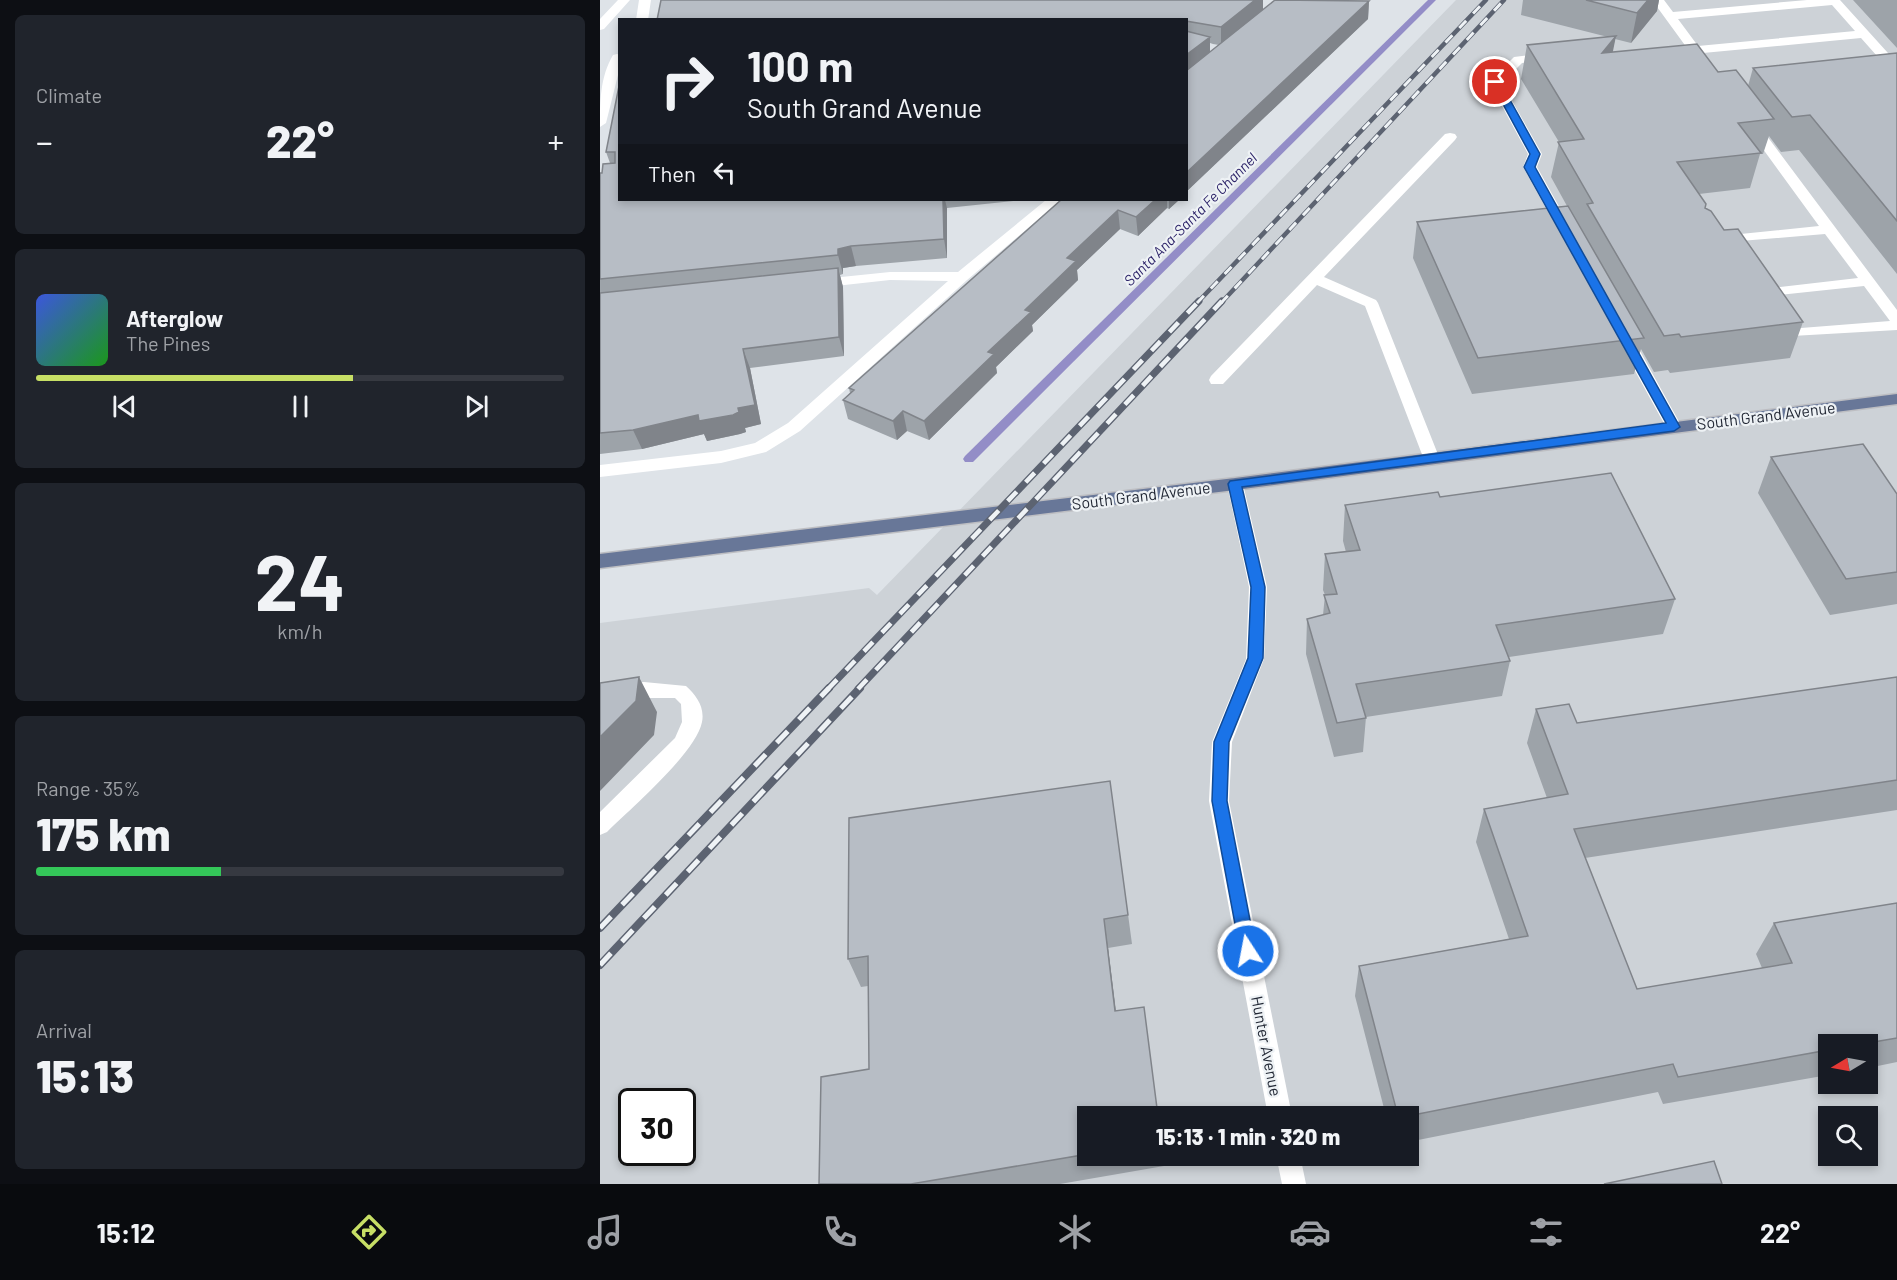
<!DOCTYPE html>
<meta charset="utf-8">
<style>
:root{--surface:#171b24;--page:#20242c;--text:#f1f3f6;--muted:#9ea1a6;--line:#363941;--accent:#c7df65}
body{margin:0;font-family:Barlow,sans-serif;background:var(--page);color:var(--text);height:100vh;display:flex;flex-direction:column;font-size:22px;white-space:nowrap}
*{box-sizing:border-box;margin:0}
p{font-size:20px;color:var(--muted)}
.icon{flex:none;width:33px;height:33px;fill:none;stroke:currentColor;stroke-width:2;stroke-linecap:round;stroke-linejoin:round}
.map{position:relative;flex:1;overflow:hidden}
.side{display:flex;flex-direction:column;gap:15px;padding:15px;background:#0d0f14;width:600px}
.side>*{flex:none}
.top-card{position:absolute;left:18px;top:18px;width:570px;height:183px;border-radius:0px;box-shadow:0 3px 9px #0003;background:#171b24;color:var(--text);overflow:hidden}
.needle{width:39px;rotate:260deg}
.controls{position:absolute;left:1218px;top:1034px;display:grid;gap:12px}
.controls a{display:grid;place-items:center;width:60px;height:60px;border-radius:0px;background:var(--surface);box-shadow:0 3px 9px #0003;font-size:30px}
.speed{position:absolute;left:18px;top:1088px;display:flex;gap:12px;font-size:30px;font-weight:700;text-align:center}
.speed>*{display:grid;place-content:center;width:78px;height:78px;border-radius:50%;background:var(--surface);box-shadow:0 3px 9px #0003;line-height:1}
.speed .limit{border:3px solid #111;border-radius:9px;background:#fff;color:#111}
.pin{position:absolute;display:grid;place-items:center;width:51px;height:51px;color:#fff;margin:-26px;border:3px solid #fff;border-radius:50%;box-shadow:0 2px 6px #0007}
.me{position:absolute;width:66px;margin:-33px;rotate:349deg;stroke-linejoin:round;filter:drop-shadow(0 0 4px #0008)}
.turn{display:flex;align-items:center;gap:21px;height:126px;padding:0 30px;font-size:27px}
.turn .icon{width:78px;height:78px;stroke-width:2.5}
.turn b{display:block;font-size:42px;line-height:51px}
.then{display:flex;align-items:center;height:57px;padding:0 30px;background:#0003;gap:12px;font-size:22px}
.big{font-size:45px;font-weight:800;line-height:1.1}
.side .card{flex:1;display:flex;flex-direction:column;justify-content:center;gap:9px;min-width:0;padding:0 21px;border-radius:9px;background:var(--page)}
.side .dial{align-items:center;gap:0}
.dial b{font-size:78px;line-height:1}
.song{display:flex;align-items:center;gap:18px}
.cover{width:72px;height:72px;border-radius:9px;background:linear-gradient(135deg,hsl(230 70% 55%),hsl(120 70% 35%))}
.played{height:6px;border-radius:3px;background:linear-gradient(90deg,var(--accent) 60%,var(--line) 60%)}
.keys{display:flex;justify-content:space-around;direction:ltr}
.heat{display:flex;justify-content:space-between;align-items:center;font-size:33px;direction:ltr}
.charge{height:9px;border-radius:4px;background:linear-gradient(90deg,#34c759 35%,var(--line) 0)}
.trip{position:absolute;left:477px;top:1106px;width:342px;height:60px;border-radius:0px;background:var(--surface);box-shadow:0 3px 9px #0003;font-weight:800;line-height:60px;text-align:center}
.dock{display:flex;height:96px;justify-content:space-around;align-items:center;background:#090b0e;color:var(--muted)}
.dock .icon{width:42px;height:42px}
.dock .selected{color:var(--accent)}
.dock b{font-size:27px;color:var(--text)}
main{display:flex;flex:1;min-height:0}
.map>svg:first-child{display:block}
.built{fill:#cdd2d7;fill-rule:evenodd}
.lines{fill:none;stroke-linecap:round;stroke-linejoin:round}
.stream{fill:#938dc7;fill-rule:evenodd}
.major-casing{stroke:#bdbec2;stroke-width:3}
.minor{fill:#fff;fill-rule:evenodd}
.major{fill:#687798;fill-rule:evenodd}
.rail-far2-casing{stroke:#5c6371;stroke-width:4.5}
.rail-far1-casing{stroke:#5c6371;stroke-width:7}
.rail-casing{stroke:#5c6371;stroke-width:8}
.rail-far2{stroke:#eef2f5;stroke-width:3;stroke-dasharray:10;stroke-linecap:butt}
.rail-far1{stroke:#eef2f5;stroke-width:4.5;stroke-dasharray:13;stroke-linecap:butt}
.rail{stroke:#eef2f5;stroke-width:5;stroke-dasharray:16;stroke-linecap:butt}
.wall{fill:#9da3a9;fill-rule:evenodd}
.shaded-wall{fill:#80848a}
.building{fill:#b7bdc5;stroke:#80848a;stroke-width:1.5}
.route{fill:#1a73e8;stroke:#114b97;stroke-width:1.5}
.labels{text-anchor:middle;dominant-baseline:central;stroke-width:4.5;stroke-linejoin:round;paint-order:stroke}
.far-water-label{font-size:15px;font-style:italic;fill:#2d2469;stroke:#eef2f5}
.street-label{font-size:16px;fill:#222835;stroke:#eef2f5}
</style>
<main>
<section class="side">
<div class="card"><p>Climate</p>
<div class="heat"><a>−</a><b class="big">22°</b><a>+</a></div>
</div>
<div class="card">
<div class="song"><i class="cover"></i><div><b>Afterglow</b><p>The Pines</p></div></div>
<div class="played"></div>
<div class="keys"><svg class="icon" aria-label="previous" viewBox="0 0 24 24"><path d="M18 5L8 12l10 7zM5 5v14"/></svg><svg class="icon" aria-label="pause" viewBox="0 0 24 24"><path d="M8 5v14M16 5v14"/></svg><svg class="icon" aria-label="next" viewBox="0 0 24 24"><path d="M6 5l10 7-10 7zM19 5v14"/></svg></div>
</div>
<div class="card dial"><b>24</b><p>km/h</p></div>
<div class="card"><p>Range · 35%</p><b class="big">175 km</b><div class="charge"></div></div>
<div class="card"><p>Arrival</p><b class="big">15:13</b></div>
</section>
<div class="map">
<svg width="1297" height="1184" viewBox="0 0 1297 1184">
<rect width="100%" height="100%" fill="#dee3e8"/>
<path class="built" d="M856,0H1297V1184H0V623L269,588L277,595ZM1228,1044H1268V1083H1228ZM32,1101H82V1152H32ZM488,1116H808V1155H488ZM1228,1116H1268V1155H1228Z"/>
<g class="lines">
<path class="stream" d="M828,0H836L373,462H365L363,459L365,456Z"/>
<defs>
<path id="major" d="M1297,394V404L635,490L0,568V554L635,478Z"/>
</defs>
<use href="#major" class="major-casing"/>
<path class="minor" d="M18,0H30L4,29L0,30V19Z
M39,0H51L48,20H36Z
M1052,0H1064L1073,12L1207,0H1240L1297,63V75L1293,74L1261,38L1103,53L1106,57L1100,61L1092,54L1075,55V49L1087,48ZM1232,5L1255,31L1098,46L1078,19Z
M947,53L951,54V60L922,63L902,83L942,154L937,167L971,228L964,232L957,228L923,167L928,154L889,82L914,57Z
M17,54L20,55V67L6,123L0,127C0,102 0,77 13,55Z
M1153,123L1158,124L1297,310V330L1192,336L1162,292L1164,289L1258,278L1225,234L1116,243L1114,240L1116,237L1121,236L1219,226L1147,127ZM1264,286L1290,321L1201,328L1179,295Z
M850,133L855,134L857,137L855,140L724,277L776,300L778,303L839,457L837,461H825L823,457L765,306L717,285L623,384H611L609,380L611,376L845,134Z
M446,200H461L367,280L200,431L166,452L121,463L0,477V465L121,451L155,443L188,423L348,281L290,280L217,288L212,286L210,283L212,280L290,272H358Z
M1027,337L1035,342L1082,427L1080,431H1068L1066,427L1019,342Z
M635,478L641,480L643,484L667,587L664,659L632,742L629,801L692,1116H668L609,801L612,742L646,659L649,587L627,484L629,480Z
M44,682L86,686C96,695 105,707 102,722C96,753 30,809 7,832L0,835V812L75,738L82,722L81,704L75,698H44L0,703V687Z
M676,1155H700L706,1184H682Z"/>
<use href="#major" class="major"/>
<defs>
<path id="rail-far2" d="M597,303L886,0
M621,303L904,0"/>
<path id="rail-far1" d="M228,689L599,301
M258,689L622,301"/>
<path id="rail" d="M0,928L229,688
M0,965L260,688"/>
</defs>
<use href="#rail-far2" class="rail-far2-casing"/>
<use href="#rail-far1" class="rail-far1-casing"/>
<use href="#rail" class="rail-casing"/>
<use href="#rail-far2" class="rail-far2"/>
<use href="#rail-far1" class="rail-far1"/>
<use href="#rail" class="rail"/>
</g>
<path class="wall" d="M61,0H663V10L769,1L768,19L586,192V20ZM610,43L613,44L619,45L610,52Z
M923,0H1059L1057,11L1031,43L1015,39L1012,52L1118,72L1148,86L1153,68L1297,53V274L1199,150L1181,152L1169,136L1163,154H1160L1150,188L1099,194L1105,208L1203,322L1190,358L1070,373L1068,370L1054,372L1041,349L1034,374L872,394L813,258L817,222L967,206L951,177L959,142L921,79L927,45L1008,37L921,15Z
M1253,0H1297V48Z
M20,81V200H424L347,208V258L256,266L243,268V274L240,275L243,287L244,356L150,368L161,424L145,428L146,432L140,434L107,441L104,434L42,449L0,454V173H2L10,163L6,152Z
M461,200H579L569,209L567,208L538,236L520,229L477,270L478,280L432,325L433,331L396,367L397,373L329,440L307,431L297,440L248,419L243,400L250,393L249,388Z
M1171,457L1297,494V604L1230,615L1158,493Z
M840,497L1075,599L1063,634L909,657L910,661L902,696L766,717L763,752L734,757L706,654L707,619L723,615L725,595L723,590L725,554L746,552L743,541L745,505Z
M1297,677V810L985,858L1037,989L1162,968L1156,954L1174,923L1297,903V1062L1268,1068V1044H1228V1075L1063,1104L1058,1092L808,1142V1116H786L755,996L759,966L909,939L876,842L884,809L947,798L927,743L936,709L977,723Z
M510,781L532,944L508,948L516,1011L488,1116V1155H563L564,1166L460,1184H219L269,1069L268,986L261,987L248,959Z"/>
<path class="shaded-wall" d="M655,0H663V11L621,46V27Z
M1048,0H1059L1057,11L1031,43L1037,13Z
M769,1L768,19L586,192V173Z
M1016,36L1009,71L1002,53Z
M610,37V55L586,74V55Z
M343,200H345L347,208V258L344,239Z
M555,200H567V208L538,236L536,217Z
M569,200H579L569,209Z
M518,210L520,229L477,270L478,280L432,325L433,331L396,367L397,373L329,440L324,421L425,310L467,258Z
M251,246L256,266L243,268V274L238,255V249Z
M238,268L243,287L244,356L239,337Z
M143,349L150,368L161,424L145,428L146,432L140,434L107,441L104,434L42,449L33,430L98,415L138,408Z
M303,411L307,431L297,440L293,421Z
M39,677L57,712L54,735L0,791V737Z
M504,919L508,948L519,1038L515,1011Z"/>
<path class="building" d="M61,0H655L621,27L586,21V20H57Z
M675,0L769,1L586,173V71Z
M986,0H1048L1037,13Z
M586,31L610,37L586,55Z
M1016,36L1002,53L1097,44L1118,72L1136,70L1174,119L1138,123L1161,153L1077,162L1106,204L1105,208L1111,211L1124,230L1138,229L1203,322L1081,337L1079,334L1064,336L987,204L993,203L958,142L984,139L927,45Z
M1297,53V221L1210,115L1192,117L1153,68Z
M20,81V200H343L344,239L251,246L238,249V255L0,279V173H2L3,164L15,163V152H6Z
M461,200H555L536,217L518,210L467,258L476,261L425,310L431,312L388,352L394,354L324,421L303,411L293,421L243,400L254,390L249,388Z
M968,206L1044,338L878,358L817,222Z
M238,268L239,337L143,349L155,405L138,408L139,412L133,415L99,421L98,415L33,430L0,433V293Z
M1263,444L1297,494V572L1246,579L1171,457Z
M1011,473L1075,599L896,625L910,661L756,684L766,718L737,723L707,619L730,613L724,595L737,594L725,554L760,550L745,505L838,492L840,497Z
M39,677L36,701L0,737V683Z
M1297,677V780L974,829L1037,989L1192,963L1174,923L1297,903V1038L1262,1044H1228V1050L1078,1077L1073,1064L808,1116H798L759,966L928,936L884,809L968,794L936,709L969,704L977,723Z
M510,781L528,915L504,919L515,1011L544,1007L558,1116H488V1154L311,1184H219L221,1077L269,1069L268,956L248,959L249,818Z
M1114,1161L1122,1184H1004Z"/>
<path class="route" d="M892,80L900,82L940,154L935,167L1080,427L1074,431L642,487L665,587L663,658L629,742L627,801L656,951L654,956L648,959L642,956L640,951L612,801L614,742L648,658L651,587L628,484L630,481L1066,423L924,167L930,154L891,82Z"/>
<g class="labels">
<g class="far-water-label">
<text transform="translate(590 219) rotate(-45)">Santa Ana-Santa Fe Channel</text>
</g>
<g class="street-label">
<text transform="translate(1166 415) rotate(-7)">South Grand Avenue</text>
<text transform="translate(541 495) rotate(-7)">South Grand Avenue</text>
<text transform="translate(667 1046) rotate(79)">Hunter Avenue</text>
</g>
</g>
</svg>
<div class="controls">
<a><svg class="needle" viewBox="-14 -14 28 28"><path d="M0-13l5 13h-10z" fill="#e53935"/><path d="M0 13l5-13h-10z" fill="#9ea1a6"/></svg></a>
<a><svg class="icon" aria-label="search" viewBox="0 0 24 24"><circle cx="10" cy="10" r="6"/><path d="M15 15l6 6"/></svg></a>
</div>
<div class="speed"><div class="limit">30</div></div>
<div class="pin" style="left:895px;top:82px;background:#d93025"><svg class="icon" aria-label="arrive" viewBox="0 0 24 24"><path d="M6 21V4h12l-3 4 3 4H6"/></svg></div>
<svg class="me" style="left:648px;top:951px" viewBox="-20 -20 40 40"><circle r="17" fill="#1a73e8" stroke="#fff" stroke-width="3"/><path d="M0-11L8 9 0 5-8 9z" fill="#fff"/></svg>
<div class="trip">15:13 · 1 min · 320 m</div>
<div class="top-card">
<div class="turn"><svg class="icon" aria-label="right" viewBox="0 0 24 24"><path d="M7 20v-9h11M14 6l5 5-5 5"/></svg><div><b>100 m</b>South Grand Avenue</div></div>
<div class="then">Then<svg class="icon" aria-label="left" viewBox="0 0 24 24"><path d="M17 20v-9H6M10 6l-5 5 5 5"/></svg></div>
</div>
</div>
</main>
<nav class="dock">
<b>15:12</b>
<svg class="icon selected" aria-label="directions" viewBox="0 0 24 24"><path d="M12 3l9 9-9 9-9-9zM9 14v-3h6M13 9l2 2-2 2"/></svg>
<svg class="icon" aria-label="music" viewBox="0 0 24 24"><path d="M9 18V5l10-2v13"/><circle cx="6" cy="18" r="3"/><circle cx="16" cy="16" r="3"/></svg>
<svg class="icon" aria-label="phone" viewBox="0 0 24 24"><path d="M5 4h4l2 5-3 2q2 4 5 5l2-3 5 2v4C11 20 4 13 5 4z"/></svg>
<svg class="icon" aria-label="climate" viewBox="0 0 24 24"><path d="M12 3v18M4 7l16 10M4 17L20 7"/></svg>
<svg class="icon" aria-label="car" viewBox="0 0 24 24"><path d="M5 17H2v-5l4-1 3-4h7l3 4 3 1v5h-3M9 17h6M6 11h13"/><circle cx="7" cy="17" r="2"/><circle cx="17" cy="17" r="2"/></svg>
<svg class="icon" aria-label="filters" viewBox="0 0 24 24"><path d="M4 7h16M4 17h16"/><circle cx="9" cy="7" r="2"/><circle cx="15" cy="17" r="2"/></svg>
<b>22°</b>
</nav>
